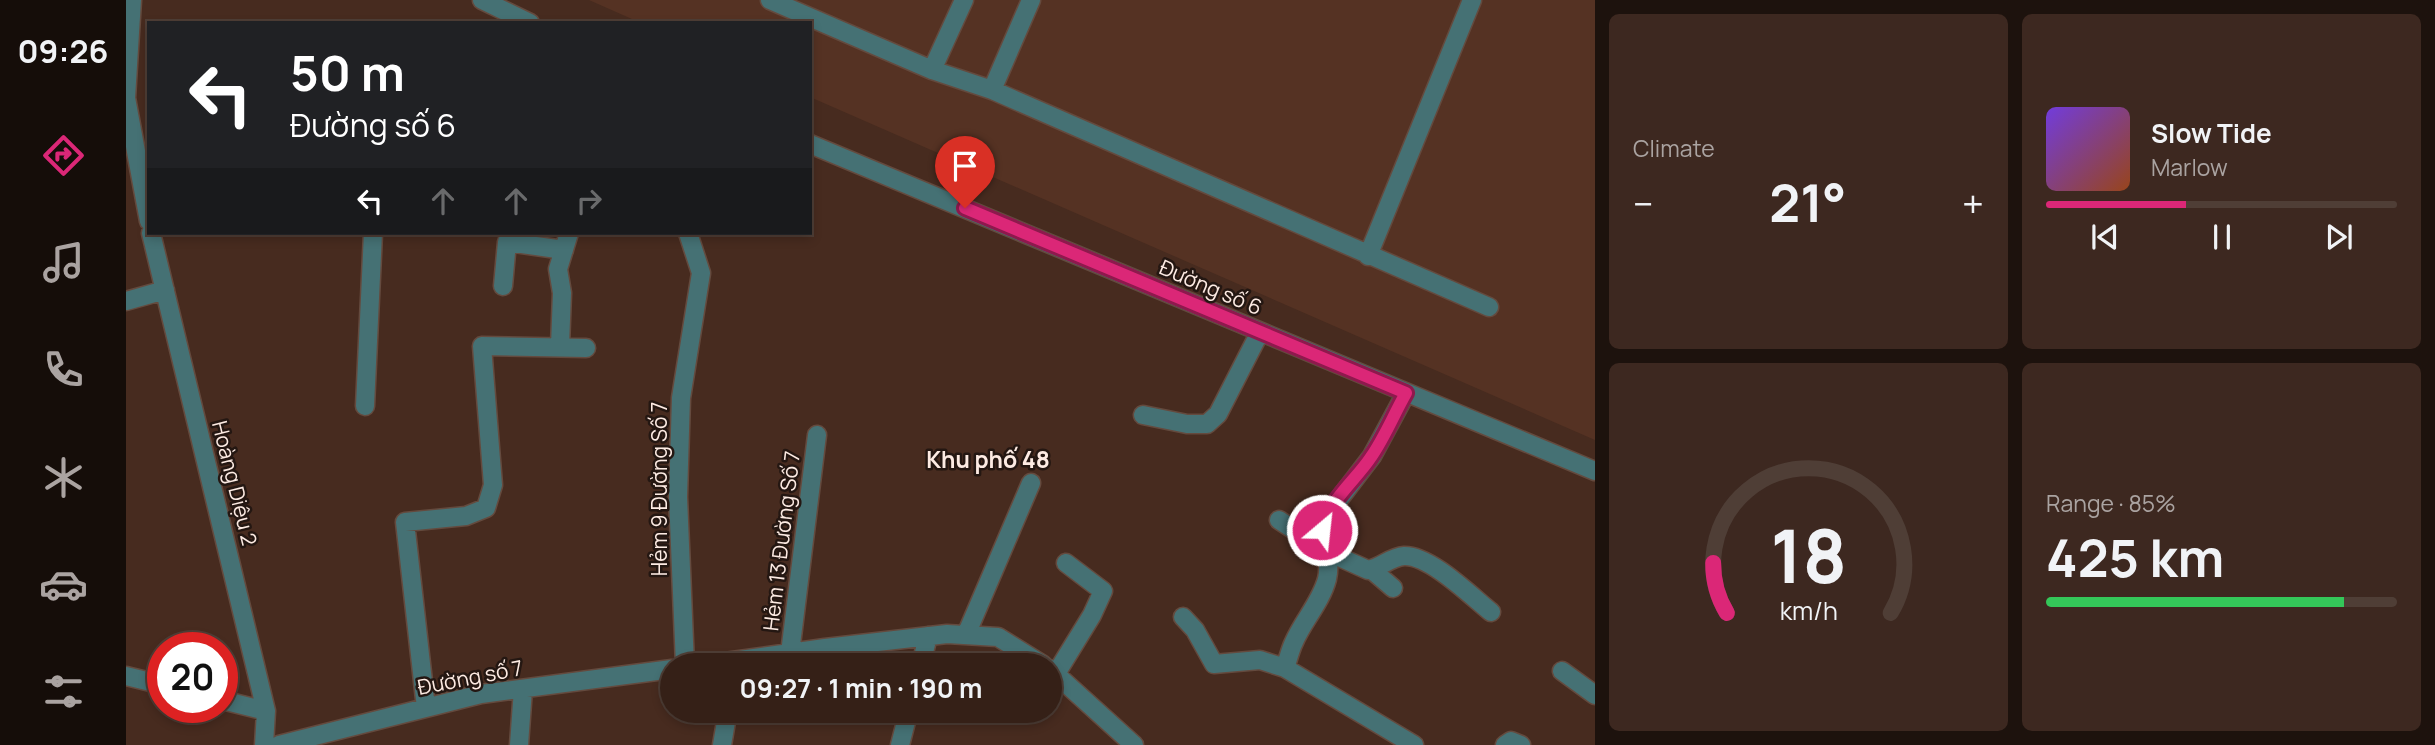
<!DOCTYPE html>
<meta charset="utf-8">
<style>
:root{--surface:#352017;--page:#3d2820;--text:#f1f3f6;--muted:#aaa3a1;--line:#4f3e36;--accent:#db2777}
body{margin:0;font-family:Manrope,sans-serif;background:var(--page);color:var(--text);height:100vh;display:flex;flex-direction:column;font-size:26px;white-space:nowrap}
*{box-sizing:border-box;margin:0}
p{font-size:23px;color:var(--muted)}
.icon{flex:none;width:38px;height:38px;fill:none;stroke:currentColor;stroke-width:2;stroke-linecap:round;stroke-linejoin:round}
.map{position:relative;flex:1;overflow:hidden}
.sheet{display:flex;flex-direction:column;gap:14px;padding:14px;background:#1d120d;width:840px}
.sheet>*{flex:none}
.top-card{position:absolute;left:21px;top:21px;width:665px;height:214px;border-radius:0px;box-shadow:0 4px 10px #0003,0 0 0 2px var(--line);background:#202124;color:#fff;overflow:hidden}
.speed{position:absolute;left:21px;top:632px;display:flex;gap:14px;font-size:35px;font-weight:700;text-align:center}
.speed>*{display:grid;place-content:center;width:91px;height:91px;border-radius:50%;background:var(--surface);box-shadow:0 4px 10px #0003,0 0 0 2px var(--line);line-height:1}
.speed .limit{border:10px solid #d22;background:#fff;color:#111}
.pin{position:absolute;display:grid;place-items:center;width:60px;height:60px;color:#fff;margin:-72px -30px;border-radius:50% 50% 50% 0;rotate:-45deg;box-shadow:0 0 7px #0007}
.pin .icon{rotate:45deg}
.me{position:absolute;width:77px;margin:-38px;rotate:28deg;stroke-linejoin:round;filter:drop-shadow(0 0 5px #0008)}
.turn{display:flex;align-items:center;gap:24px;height:147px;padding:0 28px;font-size:32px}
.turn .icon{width:91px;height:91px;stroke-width:2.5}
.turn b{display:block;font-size:49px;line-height:60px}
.lanes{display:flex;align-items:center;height:66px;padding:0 28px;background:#0003;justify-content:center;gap:35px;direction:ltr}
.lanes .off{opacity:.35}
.big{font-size:52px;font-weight:700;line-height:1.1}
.sheet .tile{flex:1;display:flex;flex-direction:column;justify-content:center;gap:10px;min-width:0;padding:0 24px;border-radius:10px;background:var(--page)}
.sheet .dial{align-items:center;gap:0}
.dial svg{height:182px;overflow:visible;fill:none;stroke:var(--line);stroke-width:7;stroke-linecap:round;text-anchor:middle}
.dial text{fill:var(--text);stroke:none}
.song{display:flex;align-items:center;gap:21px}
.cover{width:84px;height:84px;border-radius:10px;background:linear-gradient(135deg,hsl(260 70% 55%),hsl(20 70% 35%))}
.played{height:7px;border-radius:4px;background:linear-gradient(90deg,var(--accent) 40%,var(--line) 40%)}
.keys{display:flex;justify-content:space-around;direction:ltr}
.heat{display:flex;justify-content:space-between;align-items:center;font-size:38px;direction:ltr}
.charge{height:10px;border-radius:5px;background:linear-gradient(90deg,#34c759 85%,var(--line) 0)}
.sheet .tiles{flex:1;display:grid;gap:14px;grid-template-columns:repeat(2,1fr)}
.trip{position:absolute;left:534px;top:653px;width:402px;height:70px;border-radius:35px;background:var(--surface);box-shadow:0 4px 10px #0003,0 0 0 2px var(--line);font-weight:700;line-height:70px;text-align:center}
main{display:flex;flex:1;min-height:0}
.dock{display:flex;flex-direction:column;width:126px;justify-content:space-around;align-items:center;background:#150d09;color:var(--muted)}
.dock .icon{width:49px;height:49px}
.dock .selected{color:var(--accent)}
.dock b{font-size:32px;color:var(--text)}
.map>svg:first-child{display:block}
.built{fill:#553223}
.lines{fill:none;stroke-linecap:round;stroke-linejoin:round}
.minor-casing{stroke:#644a3e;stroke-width:21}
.minor{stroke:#457174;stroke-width:18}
.route-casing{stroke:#8e194d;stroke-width:18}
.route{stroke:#db2777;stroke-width:12}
.labels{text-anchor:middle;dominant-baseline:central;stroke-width:5;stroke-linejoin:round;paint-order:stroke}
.street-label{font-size:21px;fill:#fdebe3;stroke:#241712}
.neighbourhood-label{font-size:23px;font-weight:bold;fill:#fdebe3;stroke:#241712}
</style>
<main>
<nav class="dock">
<b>09:26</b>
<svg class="icon selected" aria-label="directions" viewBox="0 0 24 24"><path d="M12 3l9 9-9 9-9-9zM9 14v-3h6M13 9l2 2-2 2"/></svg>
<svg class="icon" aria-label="music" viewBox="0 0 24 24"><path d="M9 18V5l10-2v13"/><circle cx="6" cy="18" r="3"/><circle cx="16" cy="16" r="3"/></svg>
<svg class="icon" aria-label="phone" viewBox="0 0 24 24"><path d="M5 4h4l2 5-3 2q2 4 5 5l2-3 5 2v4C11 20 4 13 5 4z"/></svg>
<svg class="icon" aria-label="climate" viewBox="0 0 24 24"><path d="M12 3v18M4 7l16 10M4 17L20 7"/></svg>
<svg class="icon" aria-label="car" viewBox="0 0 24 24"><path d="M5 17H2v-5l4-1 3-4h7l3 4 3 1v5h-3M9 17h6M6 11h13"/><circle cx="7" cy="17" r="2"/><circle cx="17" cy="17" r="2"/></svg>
<svg class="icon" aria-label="filters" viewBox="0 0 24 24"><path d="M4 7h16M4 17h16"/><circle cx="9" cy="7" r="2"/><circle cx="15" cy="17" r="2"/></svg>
</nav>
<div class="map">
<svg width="1469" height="745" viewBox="0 0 1469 745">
<rect width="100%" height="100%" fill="#472b1f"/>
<path class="built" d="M463,0H1469V440L684,97V23H515Z"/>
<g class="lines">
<defs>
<path id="minor" d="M6,0L0,98L23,221
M356,0L404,23
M644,0L806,70L866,90L1363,307
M806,70L838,0
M866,90L905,0
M684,144L1469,471
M25,233L140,711L138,745
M1242,256L1346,0
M377,286L381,242L438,250
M0,301L39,290
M434,346L436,293L432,269L443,233
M239,406L247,233
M1017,415L1061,424H1081L1092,414L1134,332
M1153,520L1200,551L1242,570C1255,568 1264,557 1278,556C1304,555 1345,596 1365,612
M1246,570L1267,588
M1057,617L1069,630L1088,664L1134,660L1159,668L1288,745
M840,635L905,483
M664,653L691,435
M559,665L552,497L555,398L575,273L562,233
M577,665L699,648L821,634L872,637L917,665
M795,665L802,636
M1159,668C1162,660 1164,650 1168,642C1177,621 1195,602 1201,579C1206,558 1195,540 1198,519L1246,456L1280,393
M924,669L1008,745
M1436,671L1469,695
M931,672L966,615L977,591L940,563
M0,676L37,685
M96,700L140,711
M300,708L279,522L340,516L360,508L367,485L356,346L460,348
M153,745L355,694L546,669
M393,745L397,689
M596,745L602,710
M774,745L783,710
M1379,745L1385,741L1395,745"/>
</defs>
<use href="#minor" class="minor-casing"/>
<use href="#minor" class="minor"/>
</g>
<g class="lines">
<defs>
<path id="route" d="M839,208L1280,393C1268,414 1259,437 1245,457C1230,480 1202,501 1196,530"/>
</defs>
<use href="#route" class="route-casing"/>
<use href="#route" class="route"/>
</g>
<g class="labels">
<g class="street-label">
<text transform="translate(1085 287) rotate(23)">Đường số 6</text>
<text transform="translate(109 483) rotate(76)">Hoàng Diệu 2</text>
<text transform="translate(533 489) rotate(-90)">Hẻm 9 Đường Số 7</text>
<text transform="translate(655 541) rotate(-83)">Hẻm 13 Đường Số 7</text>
<text transform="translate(344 677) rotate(-11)">Đường số 7</text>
</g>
<g class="neighbourhood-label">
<text x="862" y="459">Khu phố 48</text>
</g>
</g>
</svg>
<div class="speed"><div class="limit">20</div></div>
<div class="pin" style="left:839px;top:208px;background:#d93025"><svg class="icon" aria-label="arrive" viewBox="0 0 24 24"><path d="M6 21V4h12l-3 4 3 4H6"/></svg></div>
<svg class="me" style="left:1196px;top:530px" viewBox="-20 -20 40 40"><circle r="17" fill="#db2777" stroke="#fff" stroke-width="3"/><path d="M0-11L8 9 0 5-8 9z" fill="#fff"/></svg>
<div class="trip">09:27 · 1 min · 190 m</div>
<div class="top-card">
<div class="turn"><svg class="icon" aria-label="left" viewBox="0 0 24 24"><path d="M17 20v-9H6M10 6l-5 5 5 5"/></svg><div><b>50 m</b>Đường số 6</div></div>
<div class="lanes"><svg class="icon" aria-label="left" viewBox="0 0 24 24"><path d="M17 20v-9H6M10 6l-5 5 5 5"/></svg><svg class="icon off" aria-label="ahead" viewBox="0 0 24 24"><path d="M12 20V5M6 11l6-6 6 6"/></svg><svg class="icon off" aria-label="ahead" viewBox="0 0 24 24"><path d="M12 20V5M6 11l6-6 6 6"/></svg><svg class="icon off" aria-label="right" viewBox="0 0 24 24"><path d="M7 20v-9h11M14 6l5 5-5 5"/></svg></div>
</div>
</div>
<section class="sheet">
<div class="tiles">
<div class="tile"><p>Climate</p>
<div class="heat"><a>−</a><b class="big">21°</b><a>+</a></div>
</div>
<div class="tile">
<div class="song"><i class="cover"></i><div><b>Slow Tide</b><p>Marlow</p></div></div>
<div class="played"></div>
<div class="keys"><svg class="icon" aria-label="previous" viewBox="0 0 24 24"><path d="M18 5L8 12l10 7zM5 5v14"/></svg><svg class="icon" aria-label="pause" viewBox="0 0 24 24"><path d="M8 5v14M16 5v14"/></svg><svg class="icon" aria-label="next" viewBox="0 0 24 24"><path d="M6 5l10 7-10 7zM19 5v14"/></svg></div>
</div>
<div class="tile dial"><svg viewBox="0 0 100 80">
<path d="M14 69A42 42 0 1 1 86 69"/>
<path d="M14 69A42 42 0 0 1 8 47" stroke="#db2777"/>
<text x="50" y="56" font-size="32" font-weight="700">18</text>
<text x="50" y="72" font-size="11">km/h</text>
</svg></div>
<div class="tile"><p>Range · 85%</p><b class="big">425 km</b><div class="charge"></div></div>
</div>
</section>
</main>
